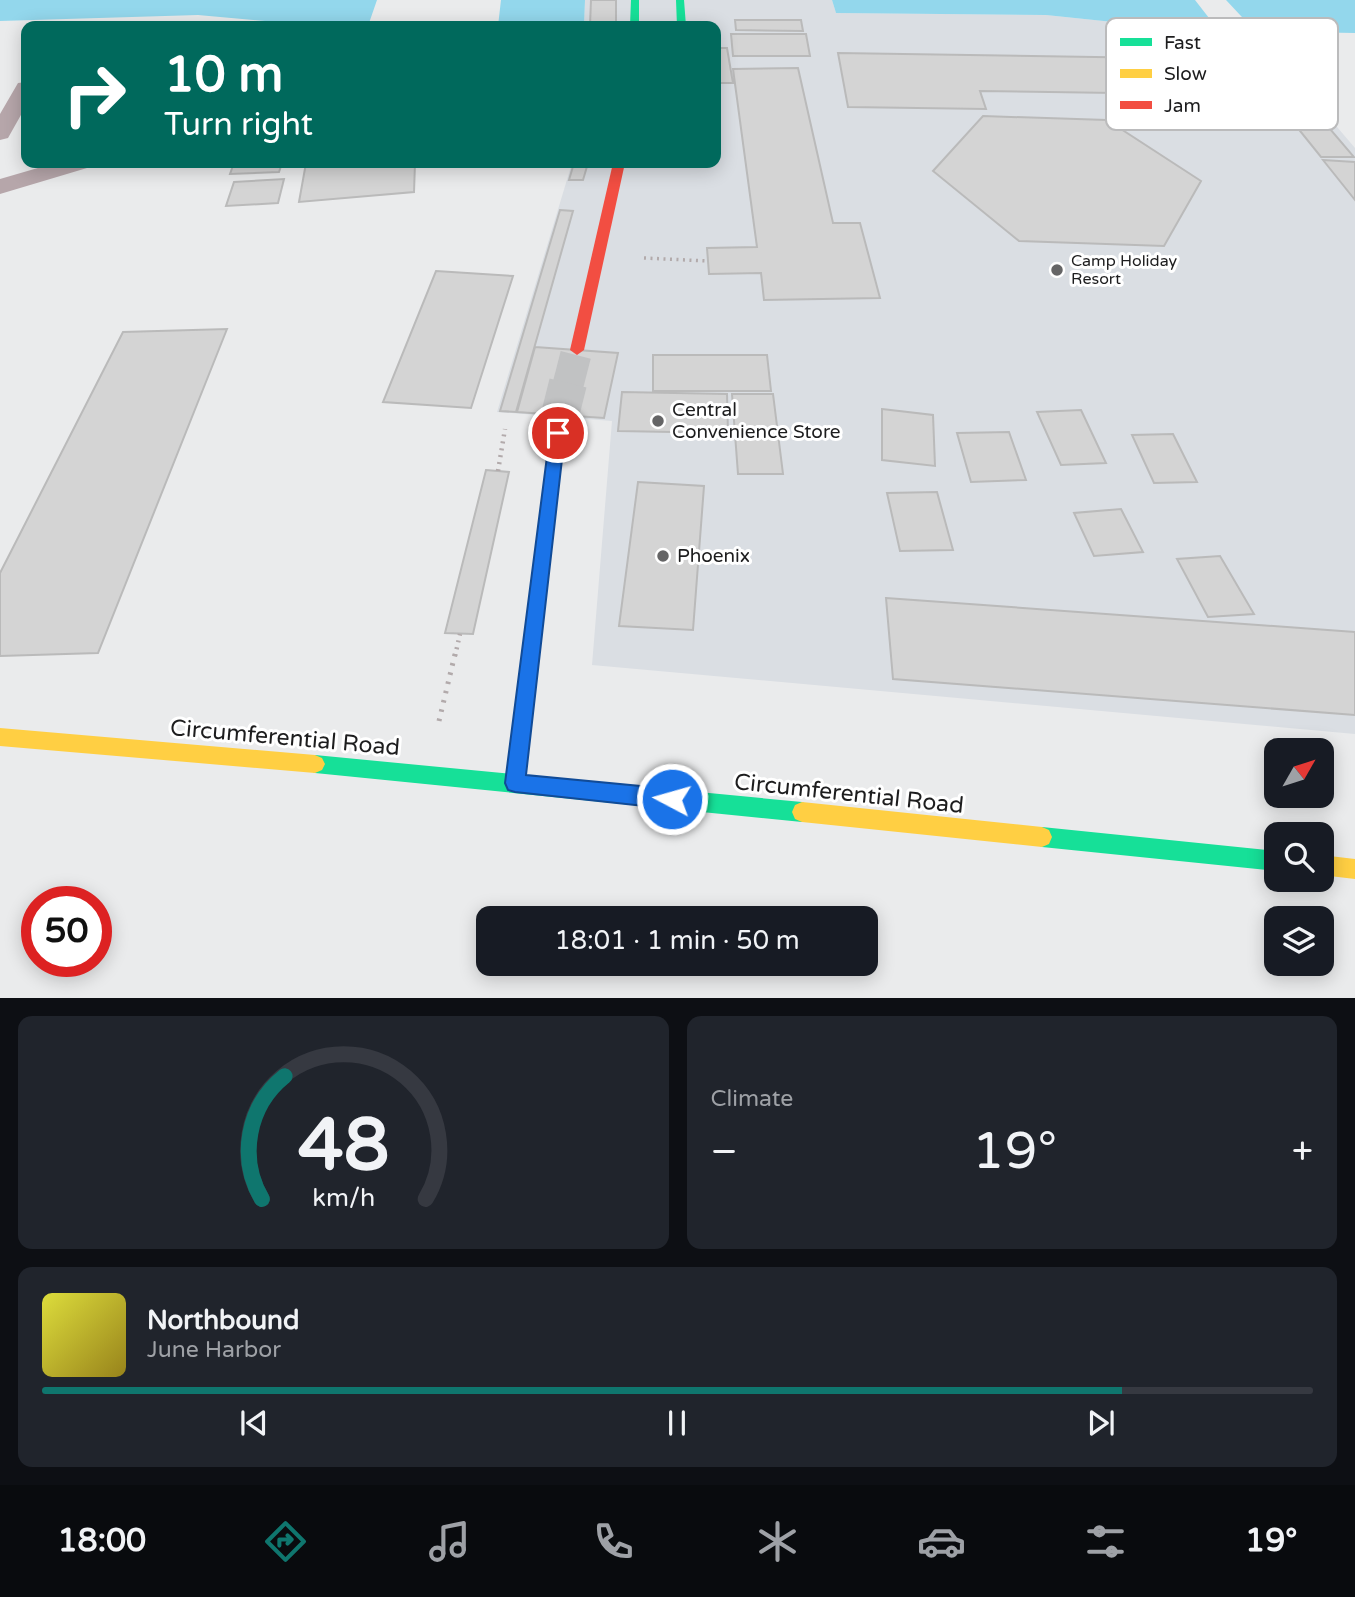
<!DOCTYPE html>
<meta charset="utf-8">
<style>
:root{--surface:#171b24;--page:#20242c;--text:#f1f3f6;--muted:#9ea1a6;--line:#363941;--accent:#0f766e}
body{margin:0;font-family:"Varela Round",sans-serif;background:var(--page);color:var(--text);height:100vh;display:flex;flex-direction:column;font-size:26px;white-space:nowrap}
*{box-sizing:border-box;margin:0}
p{font-size:23px;color:var(--muted)}
.icon{flex:none;width:38px;height:38px;fill:none;stroke:currentColor;stroke-width:2;stroke-linecap:round;stroke-linejoin:round}
.map{position:relative;height:998px;overflow:hidden}
.side{display:flex;flex-direction:column;gap:18px;padding:18px;background:#0d0f14;flex:1}
.side>*{flex:none}
.top-card{position:absolute;left:21px;top:21px;width:700px;height:147px;border-radius:14px;box-shadow:0 4px 18px #0003;background:#00695c;color:#fff;overflow:hidden}
.needle{width:46px;rotate:51deg}
.fabs{position:absolute;left:1264px;top:738px;display:grid;gap:14px}
.fabs a{display:grid;place-items:center;width:70px;height:70px;border-radius:14px;background:var(--surface);box-shadow:0 4px 18px #0003;font-size:35px}
.speed{position:absolute;left:21px;top:886px;display:flex;gap:14px;font-size:35px;font-weight:700;text-align:center}
.speed>*{display:grid;place-content:center;width:91px;height:91px;border-radius:50%;background:var(--surface);box-shadow:0 4px 18px #0003;line-height:1}
.speed .limit{border:10px solid #d22;background:#fff;color:#111}
.pin{position:absolute;display:grid;place-items:center;width:60px;height:60px;color:#fff;margin:-30px;border:4px solid #fff;border-radius:50%;box-shadow:0 2px 7px #0007}
.me{position:absolute;width:77px;margin:-38px;rotate:276deg;stroke-linejoin:round;filter:drop-shadow(0 0 5px #0008)}
.turn{display:flex;align-items:center;gap:24px;height:147px;padding:0 28px;font-size:32px}
.turn .icon{width:91px;height:91px;stroke-width:2.5}
.turn b{display:block;font-size:49px;line-height:60px}
.big{font-size:52px;font-weight:600;line-height:1.1}
.side .tile{flex:1;display:flex;flex-direction:column;justify-content:center;gap:10px;min-width:0;padding:0 24px;border-radius:14px;background:var(--page)}
.side .dial{align-items:center;gap:0}
.dial svg{height:182px;overflow:visible;fill:none;stroke:var(--line);stroke-width:7;stroke-linecap:round;text-anchor:middle}
.dial text{fill:var(--text);stroke:none}
.song{display:flex;align-items:center;gap:21px}
.cover{width:84px;height:84px;border-radius:10px;background:linear-gradient(135deg,hsl(60 70% 55%),hsl(50 70% 35%))}
.played{height:7px;border-radius:4px;background:linear-gradient(90deg,var(--accent) 85%,var(--line) 85%)}
.keys{display:flex;justify-content:space-around;direction:ltr}
.heat{display:flex;justify-content:space-between;align-items:center;font-size:38px;direction:ltr}
.side .tiles{flex:1;display:grid;gap:18px;grid-template-columns:1fr 1fr}
.tile:last-child{grid-column:span 2}
.trip{position:absolute;left:476px;top:906px;width:402px;height:70px;border-radius:14px;background:var(--surface);box-shadow:0 4px 18px #0003;font-weight:600;line-height:70px;text-align:center}
.tab-bar{display:flex;height:112px;justify-content:space-around;align-items:center;background:#090b0e;color:var(--muted)}
.tab-bar .icon{width:49px;height:49px}
.tab-bar .current{color:var(--accent)}
.tab-bar b{font-size:32px;color:var(--text)}
.map>svg:first-child{display:block}
.built{fill:#dadee3}
.water{fill:#93d7ec}
.pier{fill:#eaebec}
.building{fill:#d4d4d4;stroke:#bababa;stroke-width:2}
.lines{fill:none;stroke-linecap:round;stroke-linejoin:round}
.secondary-tunnel-far1{stroke:#c1c2c3;stroke-width:31;stroke-dasharray:31 16;stroke-linecap:butt}
.secondary-tunnel{stroke:#c1c2c3;stroke-width:38;stroke-dasharray:38 19;stroke-linecap:butt}
.path-far2{stroke:#b2aaab;stroke-width:3.5;stroke-dasharray:2 4.5;stroke-linecap:butt}
.path-far1{stroke:#b2aaab;stroke-width:4.5;stroke-dasharray:2 5;stroke-linecap:butt}
.path{stroke:#b2aaab;stroke-width:5;stroke-dasharray:2.5 7;stroke-linecap:butt}
.lane{fill:#b6a6aa;fill-rule:evenodd}
.fast{fill:#16e098;fill-rule:evenodd}
.slow{fill:#ffcf43;fill-rule:evenodd}
.jam{fill:#f24e42;fill-rule:evenodd}
.route{fill:#1a73e8;stroke:#114b97;stroke-width:2}
.poi-dot{fill:#656566;stroke:#fff;stroke-width:2.5}
.labels{text-anchor:middle;dominant-baseline:central;stroke-width:6;stroke-linejoin:round;paint-order:stroke}
.far-poi-label{font-size:16px;fill:#1d1d1e;stroke:#fff;text-anchor:start}
.poi-label{font-size:19px;fill:#1d1d1e;stroke:#fff;text-anchor:start}
.near-street-label{font-size:23px;fill:#1d1d1e;stroke:#fff}
.key{fill:#fff;stroke:#bbbbbc;stroke-width:2}
.key-label{font-size:19px;fill:#1d1d1e}
</style>
<div class="map">
<svg width="1355" height="999" viewBox="0 0 1355 999">
<rect width="100%" height="100%" fill="#eaebec"/>
<path class="built" d="M585,0H832L836,13L1046,15L1190,30L1256,32L1355,148V734L592,665L612,421L497,412L572,163H716V26H584Z"/>
<path class="water" d="M0,0H585L584,26H320L198,15L0,21Z
M832,0H1355V33L1190,30L1046,15L836,13Z"/>
<path class="pier" d="M377,0H501L498,26H368Z
M1195,0H1226L1256,32L1190,30L1209,18Z"/>
<path class="building" d="M591,0H616V26H590Z
M735,20H801L803,31L736,30Z
M731,34H806L810,56H733Z
M716,48H727L733,83H716Z
M838,53L1158,58L1181,94L980,91L986,109L848,107Z
M798,68L833,223H860L880,298L764,300L761,273L709,274L707,248L757,247L733,69Z
M983,116L1107,120L1201,181L1164,246L1019,241L933,171Z
M1288,116H1319L1354,157H1321Z
M1323,160L1355,162V200Z
M234,163H282L279,172L230,174Z
M306,163H415L414,192L299,202Z
M574,163H588L583,180H569Z
M284,179L278,203L226,206L234,182Z
M560,210L573,211L516,412L500,411Z
M436,271L513,276L471,408L383,402Z
M227,329L98,653L0,656V573L123,332Z
M535,347L618,353L604,418L517,412Z
M653,355H767L771,391H653Z
M622,392L727,394L728,433L618,431Z
M732,394H773L783,474H738Z
M882,409L933,415L935,466L882,460Z
M1081,410L1106,463L1061,465L1037,412Z
M1009,432L1026,480L971,482L957,433Z
M1173,434L1197,482L1154,483L1132,435Z
M486,470L509,472L473,634L445,633Z
M638,482L704,486L693,630L619,626Z
M937,492L953,550L900,551L887,493Z
M1121,509L1143,552L1094,556L1074,513Z
M1220,556L1254,614L1208,617L1177,559Z
M886,598L1355,632V715L893,679Z"/>
<g class="lines">
<path class="secondary-tunnel-far1" d="M568,385L577,350"/>
<path class="secondary-tunnel" d="M560,415L568,383"/>
<path class="path-far2" d="M644,258L708,261"/>
<path class="path-far1" d="M498,471L505,429
M455,656L460,634"/>
<path class="path" d="M439,721L455,654"/>
<path class="lane" d="M26,82V106L8,138L0,140V114L18,83Z
M55,163H91L87,168L0,194V179Z"/>
<path class="fast" d="M631,0H639V26H630Z
M676,0H684L686,26H677Z
M315,755L802,802L809,805L812,812L809,819L802,822L315,773L308,770L305,764L308,758Z
M1042,827L1276,851V871L1042,847L1035,844L1032,837L1035,830Z"/>
<path class="slow" d="M560,410L567,415L525,783L522,790L515,792L508,790L505,783L553,415Z
M0,728L315,755L322,758L325,764L322,770L315,773L0,746Z
M802,802L1042,827L1049,830L1052,837L1049,844L1042,847L802,822L795,819L792,812L795,805Z
M1321,855L1355,859V879L1321,875Z"/>
<path class="jam" d="M613,163H625L584,350L577,355L570,350Z"/>
</g>
<path class="route" d="M558,428L565,433L526,775L672,789L679,792L682,799L679,806L672,809L515,792L508,790L505,783L550,433Z"/>
<g class="poi-dot">
<circle cx="1057" cy="270" r="7"/>
<circle cx="658" cy="421" r="7"/>
<circle cx="663" cy="556" r="7"/>
</g>
<g class="labels">
<g class="far-poi-label">
<text x="1071" y="261">Camp Holiday<tspan x="1071" dy="18">Resort</tspan></text>
</g>
<g class="poi-label">
<text x="672" y="410">Central<tspan x="672" dy="22">Convenience Store</tspan></text>
<text x="677" y="556">Phoenix</text>
</g>
<g class="near-street-label">
<text transform="translate(285 738) rotate(5)">Circumferential Road</text>
<text transform="translate(849 794) rotate(6)">Circumferential Road</text>
</g>
</g>
<rect x="1106" y="18" width="232" height="112" rx="10" class="key"/>
<rect x="1120" y="38" width="32" height="8" fill="#16e098"/>
<rect x="1120" y="69" width="32" height="9" fill="#ffcf43"/>
<rect x="1120" y="101" width="32" height="8" fill="#f24e42"/>
<g class="key-label">
<text x="1164" y="49">Fast</text>
<text x="1164" y="80">Slow</text>
<text x="1164" y="112">Jam</text>
</g>
</svg>
<div class="fabs">
<a><svg class="needle" viewBox="-14 -14 28 28"><path d="M0-13l5 13h-10z" fill="#e53935"/><path d="M0 13l5-13h-10z" fill="#9ea1a6"/></svg></a>
<a><svg class="icon" aria-label="search" viewBox="0 0 24 24"><circle cx="10" cy="10" r="6"/><path d="M15 15l6 6"/></svg></a>
<a><svg class="icon" aria-label="layers" viewBox="0 0 24 24"><path d="M12 4l9 5-9 5-9-5zM3 14l9 5 9-5"/></svg></a>
</div>
<div class="speed"><div class="limit">50</div></div>
<div class="pin" style="left:558px;top:433px;background:#d93025"><svg class="icon" aria-label="arrive" viewBox="0 0 24 24"><path d="M6 21V4h12l-3 4 3 4H6"/></svg></div>
<svg class="me" style="left:672px;top:799px" viewBox="-20 -20 40 40"><circle r="17" fill="#1a73e8" stroke="#fff" stroke-width="3"/><path d="M0-11L8 9 0 5-8 9z" fill="#fff"/></svg>
<div class="trip">18:01 · 1 min · 50 m</div>
<div class="top-card">
<div class="turn"><svg class="icon" aria-label="right" viewBox="0 0 24 24"><path d="M7 20v-9h11M14 6l5 5-5 5"/></svg><div><b>10 m</b>Turn right</div></div>
</div>
</div>
<section class="side">
<div class="tiles">
<div class="tile dial"><svg viewBox="0 0 100 80">
<path d="M14 69A42 42 0 1 1 86 69"/>
<path d="M14 69A42 42 0 0 1 24 15" stroke="#0f766e"/>
<text x="50" y="56" font-size="32" font-weight="700">48</text>
<text x="50" y="72" font-size="11">km/h</text>
</svg></div>
<div class="tile"><p>Climate</p>
<div class="heat"><a>−</a><b class="big">19°</b><a>+</a></div>
</div>
<div class="tile">
<div class="song"><i class="cover"></i><div><b>Northbound</b><p>June Harbor</p></div></div>
<div class="played"></div>
<div class="keys"><svg class="icon" aria-label="previous" viewBox="0 0 24 24"><path d="M18 5L8 12l10 7zM5 5v14"/></svg><svg class="icon" aria-label="pause" viewBox="0 0 24 24"><path d="M8 5v14M16 5v14"/></svg><svg class="icon" aria-label="next" viewBox="0 0 24 24"><path d="M6 5l10 7-10 7zM19 5v14"/></svg></div>
</div>
</div>
</section>
<nav class="tab-bar">
<b>18:00</b>
<svg class="icon current" aria-label="directions" viewBox="0 0 24 24"><path d="M12 3l9 9-9 9-9-9zM9 14v-3h6M13 9l2 2-2 2"/></svg>
<svg class="icon" aria-label="music" viewBox="0 0 24 24"><path d="M9 18V5l10-2v13"/><circle cx="6" cy="18" r="3"/><circle cx="16" cy="16" r="3"/></svg>
<svg class="icon" aria-label="phone" viewBox="0 0 24 24"><path d="M5 4h4l2 5-3 2q2 4 5 5l2-3 5 2v4C11 20 4 13 5 4z"/></svg>
<svg class="icon" aria-label="climate" viewBox="0 0 24 24"><path d="M12 3v18M4 7l16 10M4 17L20 7"/></svg>
<svg class="icon" aria-label="car" viewBox="0 0 24 24"><path d="M5 17H2v-5l4-1 3-4h7l3 4 3 1v5h-3M9 17h6M6 11h13"/><circle cx="7" cy="17" r="2"/><circle cx="17" cy="17" r="2"/></svg>
<svg class="icon" aria-label="filters" viewBox="0 0 24 24"><path d="M4 7h16M4 17h16"/><circle cx="9" cy="7" r="2"/><circle cx="15" cy="17" r="2"/></svg>
<b>19°</b>
</nav>
